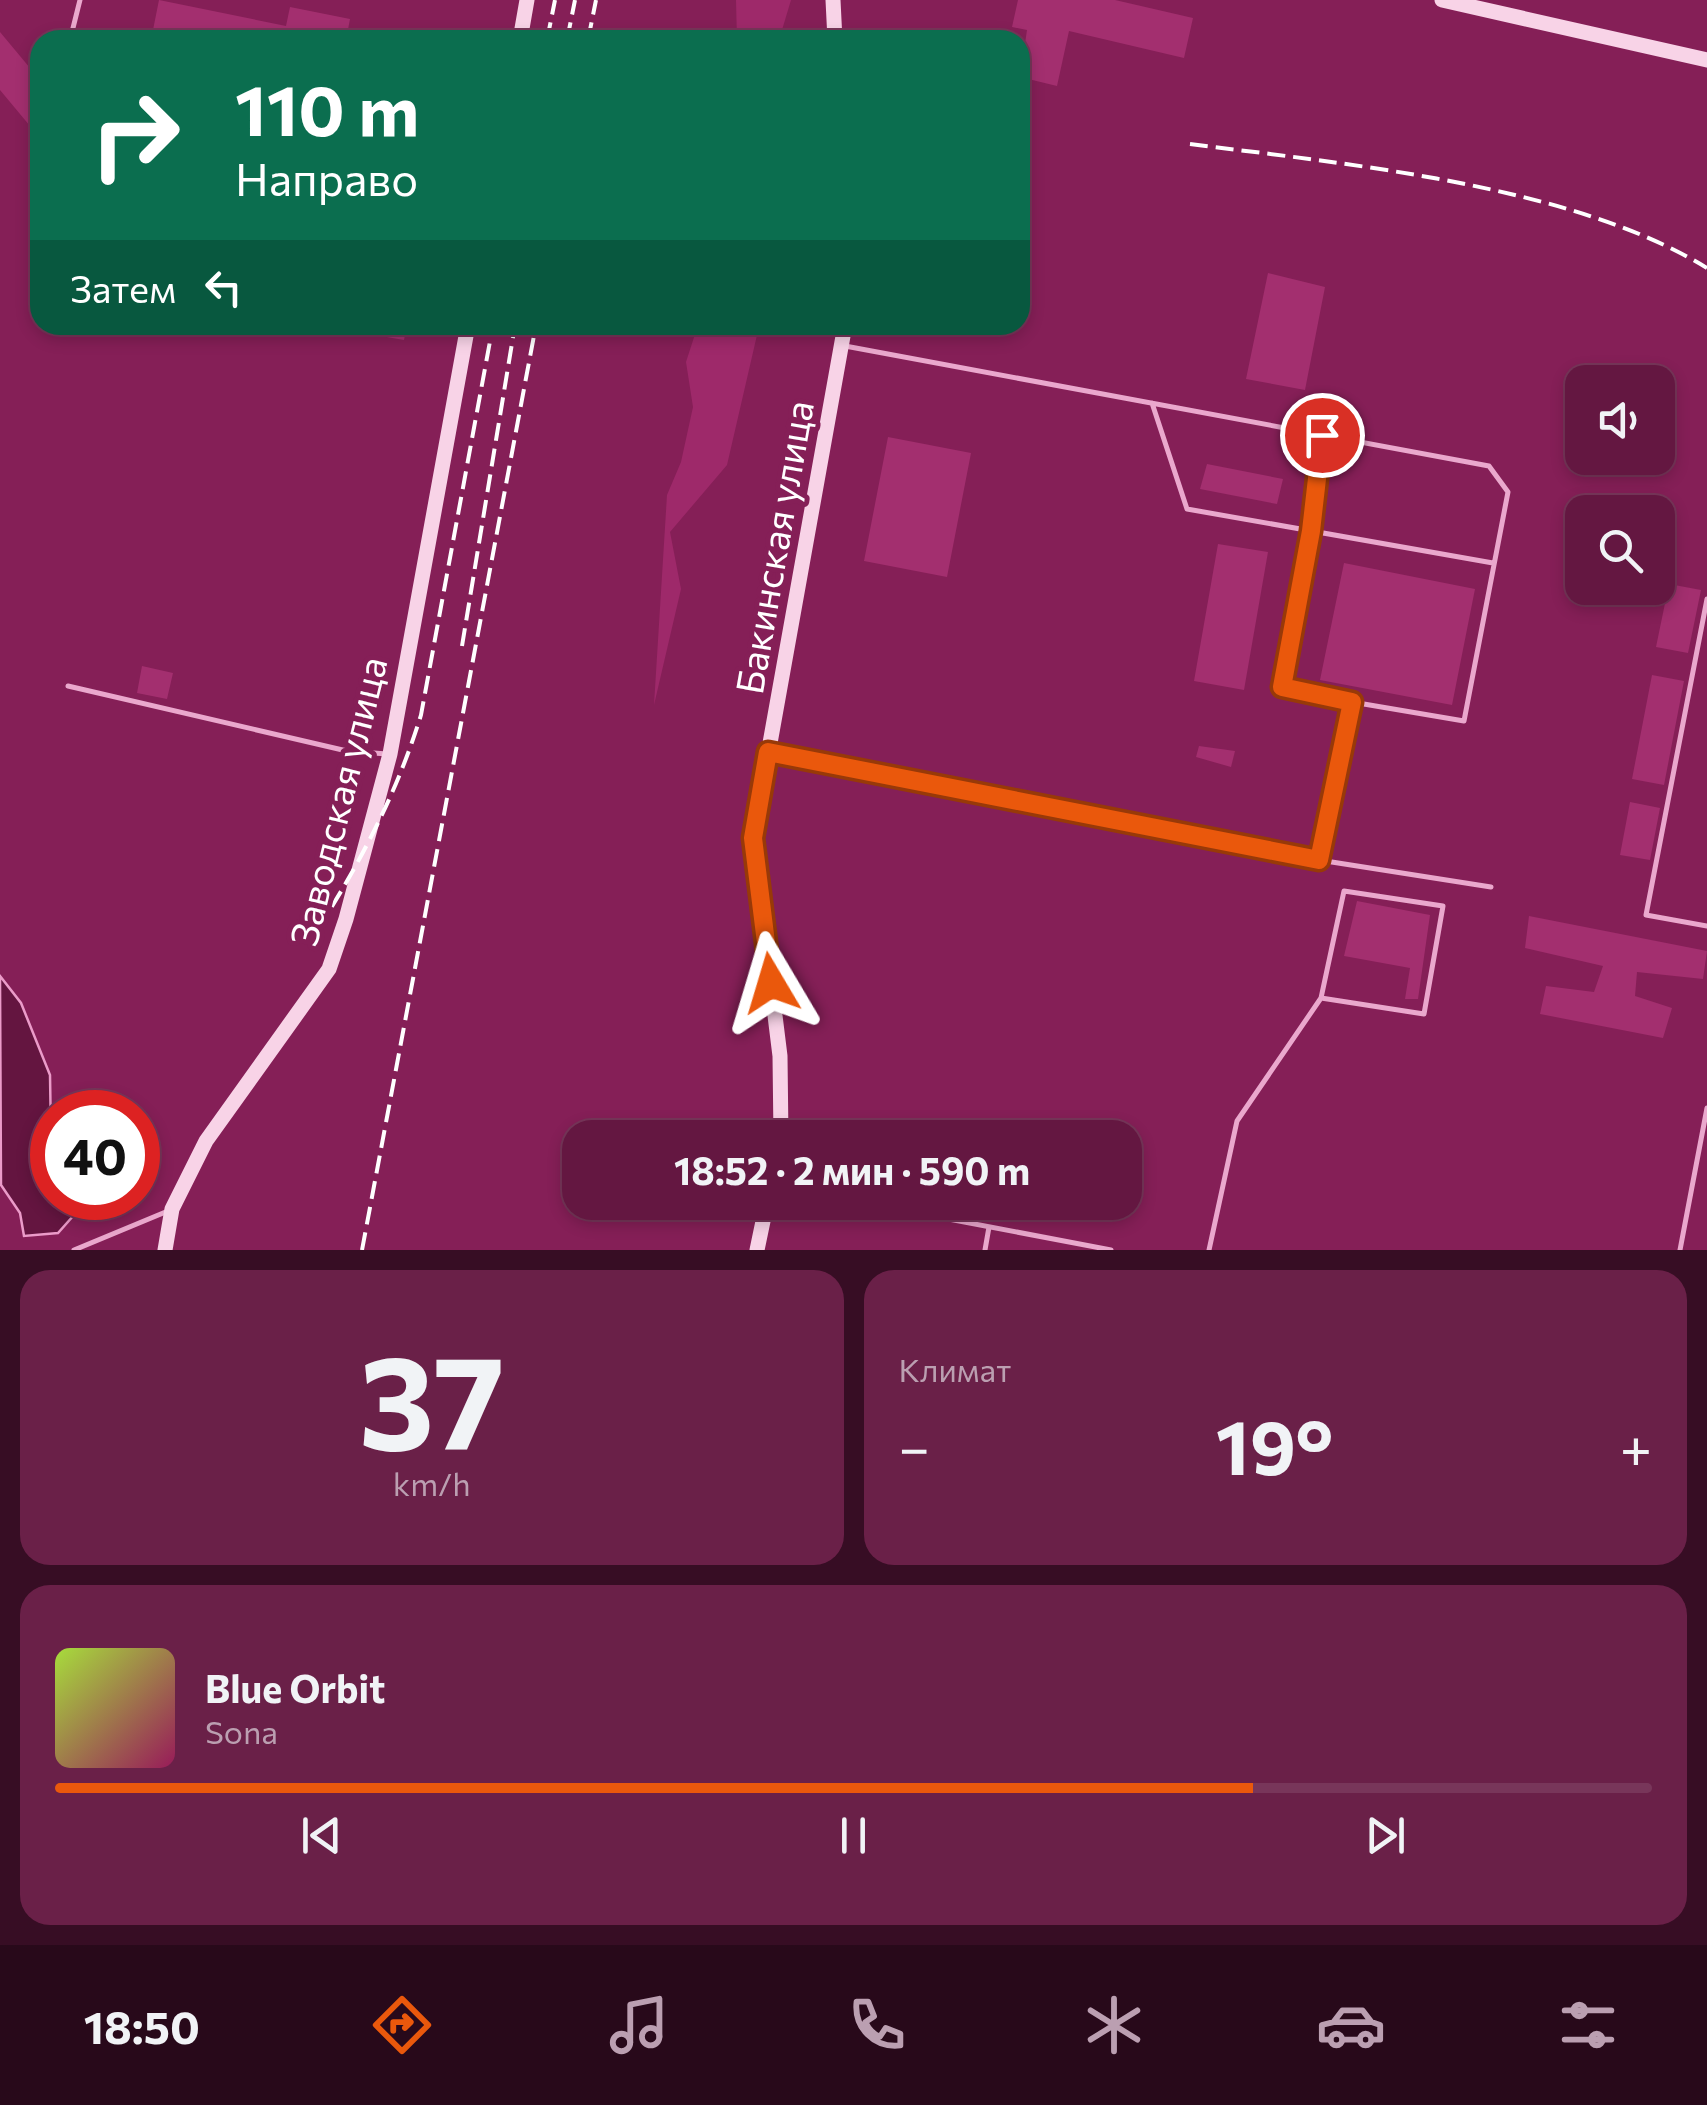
<!DOCTYPE html>
<html lang="ru">
<meta charset="utf-8">
<style>
:root{--surface:#641741;--page:#6a2048;--text:#f1f3f6;--muted:#bb9fb1;--line:#78365a;--accent:#ea580c}
body{margin:0;font-family:Commissioner,sans-serif;background:var(--page);color:var(--text);height:100vh;display:flex;flex-direction:column;font-size:38px;white-space:nowrap}
*{box-sizing:border-box;margin:0}
p{font-size:32px;color:var(--muted)}
.icon{flex:none;width:55px;height:55px;fill:none;stroke:currentColor;stroke-width:2;stroke-linecap:round;stroke-linejoin:round}
.map{position:relative;height:1250px;overflow:hidden}
.sheet{display:flex;flex-direction:column;gap:20px;padding:20px;background:#370d24;flex:1}
.sheet>*{flex:none}
.top-card{position:absolute;left:30px;top:30px;width:1000px;height:305px;border-radius:30px;box-shadow:0 5px 15px #0003,0 0 0 2px var(--line);background:#0b6e4f;color:#fff;overflow:hidden}
.controls{position:absolute;left:1565px;top:365px;display:grid;gap:20px}
.controls a{display:grid;place-items:center;width:110px;height:110px;border-radius:20px;background:var(--surface);box-shadow:0 5px 15px #0003,0 0 0 2px var(--line);font-size:50px}
.speed{position:absolute;left:30px;top:1090px;display:flex;gap:20px;font-size:50px;font-weight:700;text-align:center}
.speed>*{display:grid;place-content:center;width:130px;height:130px;border-radius:50%;background:var(--surface);box-shadow:0 5px 15px #0003,0 0 0 2px var(--line);line-height:1}
.speed .limit{border:15px solid #d22;background:#fff;color:#111}
.pin{position:absolute;display:grid;place-items:center;width:85px;height:85px;color:#fff;margin:-42px;border:5px solid #fff;border-radius:50%;box-shadow:0 2px 10px #0007}
.me{position:absolute;width:110px;margin:-55px;rotate:353deg;stroke-linejoin:round;filter:drop-shadow(0 0 8px #0008)}
.turn{display:flex;align-items:center;gap:35px;height:210px;padding:0 40px;font-size:45px}
.turn .icon{width:130px;height:130px;stroke-width:2.5}
.turn b{display:block;font-size:70px;line-height:85px}
.then{display:flex;align-items:center;height:95px;padding:0 40px;background:#0003;gap:20px;font-size:38px}
.big{font-size:75px;font-weight:700;line-height:1.1}
.sheet .card{flex:1;display:flex;flex-direction:column;justify-content:center;gap:15px;min-width:0;padding:0 35px;border-radius:30px;background:var(--page)}
.sheet .dial{align-items:center;gap:0}
.dial b{font-size:130px;line-height:1}
.song{display:flex;align-items:center;gap:30px}
.cover{width:120px;height:120px;border-radius:15px;background:linear-gradient(135deg,hsl(80 70% 55%),hsl(330 70% 35%))}
.played{height:10px;border-radius:5px;background:linear-gradient(90deg,var(--accent) 75%,var(--line) 75%)}
.keys{display:flex;justify-content:space-around;direction:ltr}
.heat{display:flex;justify-content:space-between;align-items:center;font-size:55px;direction:ltr}
.sheet .tiles{flex:1;display:grid;gap:20px;grid-template-columns:1fr 1fr}
.card:last-child{grid-column:span 2}
.trip{position:absolute;left:562px;top:1120px;width:580px;height:100px;border-radius:30px;background:var(--surface);box-shadow:0 5px 15px #0003,0 0 0 2px var(--line);font-weight:700;line-height:100px;text-align:center}
.dock{display:flex;height:160px;justify-content:space-around;align-items:center;background:#28091a;color:var(--muted)}
.dock .icon{width:70px;height:70px}
.dock .selected{color:var(--accent)}
.dock b{font-size:45px;color:var(--text)}
.map>svg:first-child{display:block}
.green{fill:#9e296a}
.water{fill:#641540;stroke:#eb9bc9;stroke-width:2.5}
.building{fill:#a32f6f}
.lines{fill:none;stroke-linecap:round;stroke-linejoin:round}
.lane{stroke:#eaa8cd;stroke-width:5}
.secondary{stroke:#f8d3e7;stroke-width:15}
.rail{stroke:#fff;stroke-width:4;stroke-dasharray:18 8;stroke-linecap:butt}
.route-casing{stroke:#983908;stroke-width:25}
.route{stroke:#ea580c;stroke-width:18}
.labels{text-anchor:middle;dominant-baseline:central;stroke-width:10;stroke-linejoin:round;paint-order:stroke}
.street-label{font-size:38px;fill:#fff;stroke:#851f57}
</style>
<div class="map">
<svg width="1707" height="1250" viewBox="0 0 1707 1250">
<rect width="100%" height="100%" fill="#851f57"/>
<path class="green" d="M736,0H791L779,40H737Z
M698,325H754L757,335L727,465L670,532L681,589L654,705L667,495L681,462L693,407L686,362Z"/>
<path class="water" d="M0,976L21,1003L50,1075L52,1198H77L74,1215L58,1233L24,1236L20,1213L1,1185Z"/>
<path class="building" d="M159,0L286,26L290,7L350,19L346,40H151Z
M1018,0H1115L1193,18L1184,58L1069,31L1057,86L1020,77L1027,30L1012,27Z
M0,32L40,80V138L0,90Z
M1268,273L1325,287L1305,390L1246,379Z
M377,325H407L404,340L375,335Z
M888,437L971,453L947,577L864,561Z
M1207,464L1283,479L1277,504L1200,489Z
M1218,544L1268,552L1244,690L1194,681Z
M1344,563L1475,589L1452,705L1320,680Z
M1669,584L1701,590L1688,653L1656,647Z
M142,666L173,673L167,699L137,693Z
M1652,675L1684,681L1664,785L1632,779Z
M1199,746L1235,751L1231,767L1196,757Z
M1630,802L1660,808L1650,860L1620,855Z
M1357,901L1430,915L1418,999H1405L1410,968L1344,956Z
M1529,916L1707,951L1703,979L1637,972L1635,996L1672,1008L1663,1038L1540,1014L1546,986L1594,992L1603,966L1525,948Z"/>
<g class="lines">
<path class="lane" d="M70,40L80,0
M845,346L1489,466L1508,492L1464,721L1352,702L1319,860L1491,887
M1152,403L1187,509L1493,563
M1322,435L1311,531L1282,687L1352,702
M1707,599L1646,915L1707,926
M68,686L347,751L387,754
M773,752L1319,860
M859,1202L1111,1250
M74,1250L168,1211
M985,1250L989,1227
M1209,1250L1237,1121L1321,998L1344,891L1443,906L1424,1014L1321,998
M1680,1250L1707,1108"/>
<path class="secondary" d="M833,0L835,40
M1442,0L1707,60
M520,40L527,0
M781,1138L780,1056L753,838L845,325
M165,1250L172,1209L206,1141L329,969L346,919L390,754L468,325
M757,1250L767,1202"/>
<path class="rail" d="M547,40L555,0
M567,40L575,0
M588,40L596,0
M1190,144C1347,164 1572,185 1707,268
M462,646L515,325
M318,929C361,861 397,793 421,715L493,325
M362,1250L536,325"/>
</g>
<g class="lines">
<defs>
<path id="route" d="M771,983L753,838L768,752L1319,860L1352,702L1282,687L1311,531L1322,435"/>
</defs>
<use href="#route" class="route-casing"/>
<use href="#route" class="route"/>
</g>
<g class="labels">
<g class="street-label">
<text transform="translate(773 547) rotate(-80)">Бакинская улица</text>
<text transform="translate(337 801) rotate(-76)">Заводская улица</text>
</g>
</g>
</svg>
<div class="controls">
<a><svg class="icon" aria-label="sound" viewBox="0 0 24 24"><path d="M4 9h4l5-4v14l-5-4H4zM17 9q2 3 0 6"/></svg></a>
<a><svg class="icon" aria-label="search" viewBox="0 0 24 24"><circle cx="10" cy="10" r="6"/><path d="M15 15l6 6"/></svg></a>
</div>
<div class="speed"><div class="limit">40</div></div>
<div class="pin" style="left:1322px;top:435px;background:#d93025"><svg class="icon" aria-label="arrive" viewBox="0 0 24 24"><path d="M6 21V4h12l-3 4 3 4H6"/></svg></div>
<svg class="me" style="left:771px;top:983px" viewBox="-20 -20 40 40"><path d="M0-17L14 15 0 8-14 15z" fill="#ea580c" stroke="#fff" stroke-width="4"/></svg>
<div class="trip">18:52 · 2 мин · 590 m</div>
<div class="top-card">
<div class="turn"><svg class="icon" aria-label="right" viewBox="0 0 24 24"><path d="M7 20v-9h11M14 6l5 5-5 5"/></svg><div><b>110 m</b>Направо</div></div>
<div class="then">Затем<svg class="icon" aria-label="left" viewBox="0 0 24 24"><path d="M17 20v-9H6M10 6l-5 5 5 5"/></svg></div>
</div>
</div>
<section class="sheet">
<div class="tiles">
<div class="card dial"><b>37</b><p>km/h</p></div>
<div class="card"><p>Климат</p>
<div class="heat"><a>−</a><b class="big">19°</b><a>+</a></div>
</div>
<div class="card">
<div class="song"><i class="cover"></i><div><b>Blue Orbit</b><p>Sona</p></div></div>
<div class="played"></div>
<div class="keys"><svg class="icon" aria-label="previous" viewBox="0 0 24 24"><path d="M18 5L8 12l10 7zM5 5v14"/></svg><svg class="icon" aria-label="pause" viewBox="0 0 24 24"><path d="M8 5v14M16 5v14"/></svg><svg class="icon" aria-label="next" viewBox="0 0 24 24"><path d="M6 5l10 7-10 7zM19 5v14"/></svg></div>
</div>
</div>
</section>
<nav class="dock">
<b>18:50</b>
<svg class="icon selected" aria-label="directions" viewBox="0 0 24 24"><path d="M12 3l9 9-9 9-9-9zM9 14v-3h6M13 9l2 2-2 2"/></svg>
<svg class="icon" aria-label="music" viewBox="0 0 24 24"><path d="M9 18V5l10-2v13"/><circle cx="6" cy="18" r="3"/><circle cx="16" cy="16" r="3"/></svg>
<svg class="icon" aria-label="phone" viewBox="0 0 24 24"><path d="M5 4h4l2 5-3 2q2 4 5 5l2-3 5 2v4C11 20 4 13 5 4z"/></svg>
<svg class="icon" aria-label="climate" viewBox="0 0 24 24"><path d="M12 3v18M4 7l16 10M4 17L20 7"/></svg>
<svg class="icon" aria-label="car" viewBox="0 0 24 24"><path d="M5 17H2v-5l4-1 3-4h7l3 4 3 1v5h-3M9 17h6M6 11h13"/><circle cx="7" cy="17" r="2"/><circle cx="17" cy="17" r="2"/></svg>
<svg class="icon" aria-label="filters" viewBox="0 0 24 24"><path d="M4 7h16M4 17h16"/><circle cx="9" cy="7" r="2"/><circle cx="15" cy="17" r="2"/></svg>
</nav>
